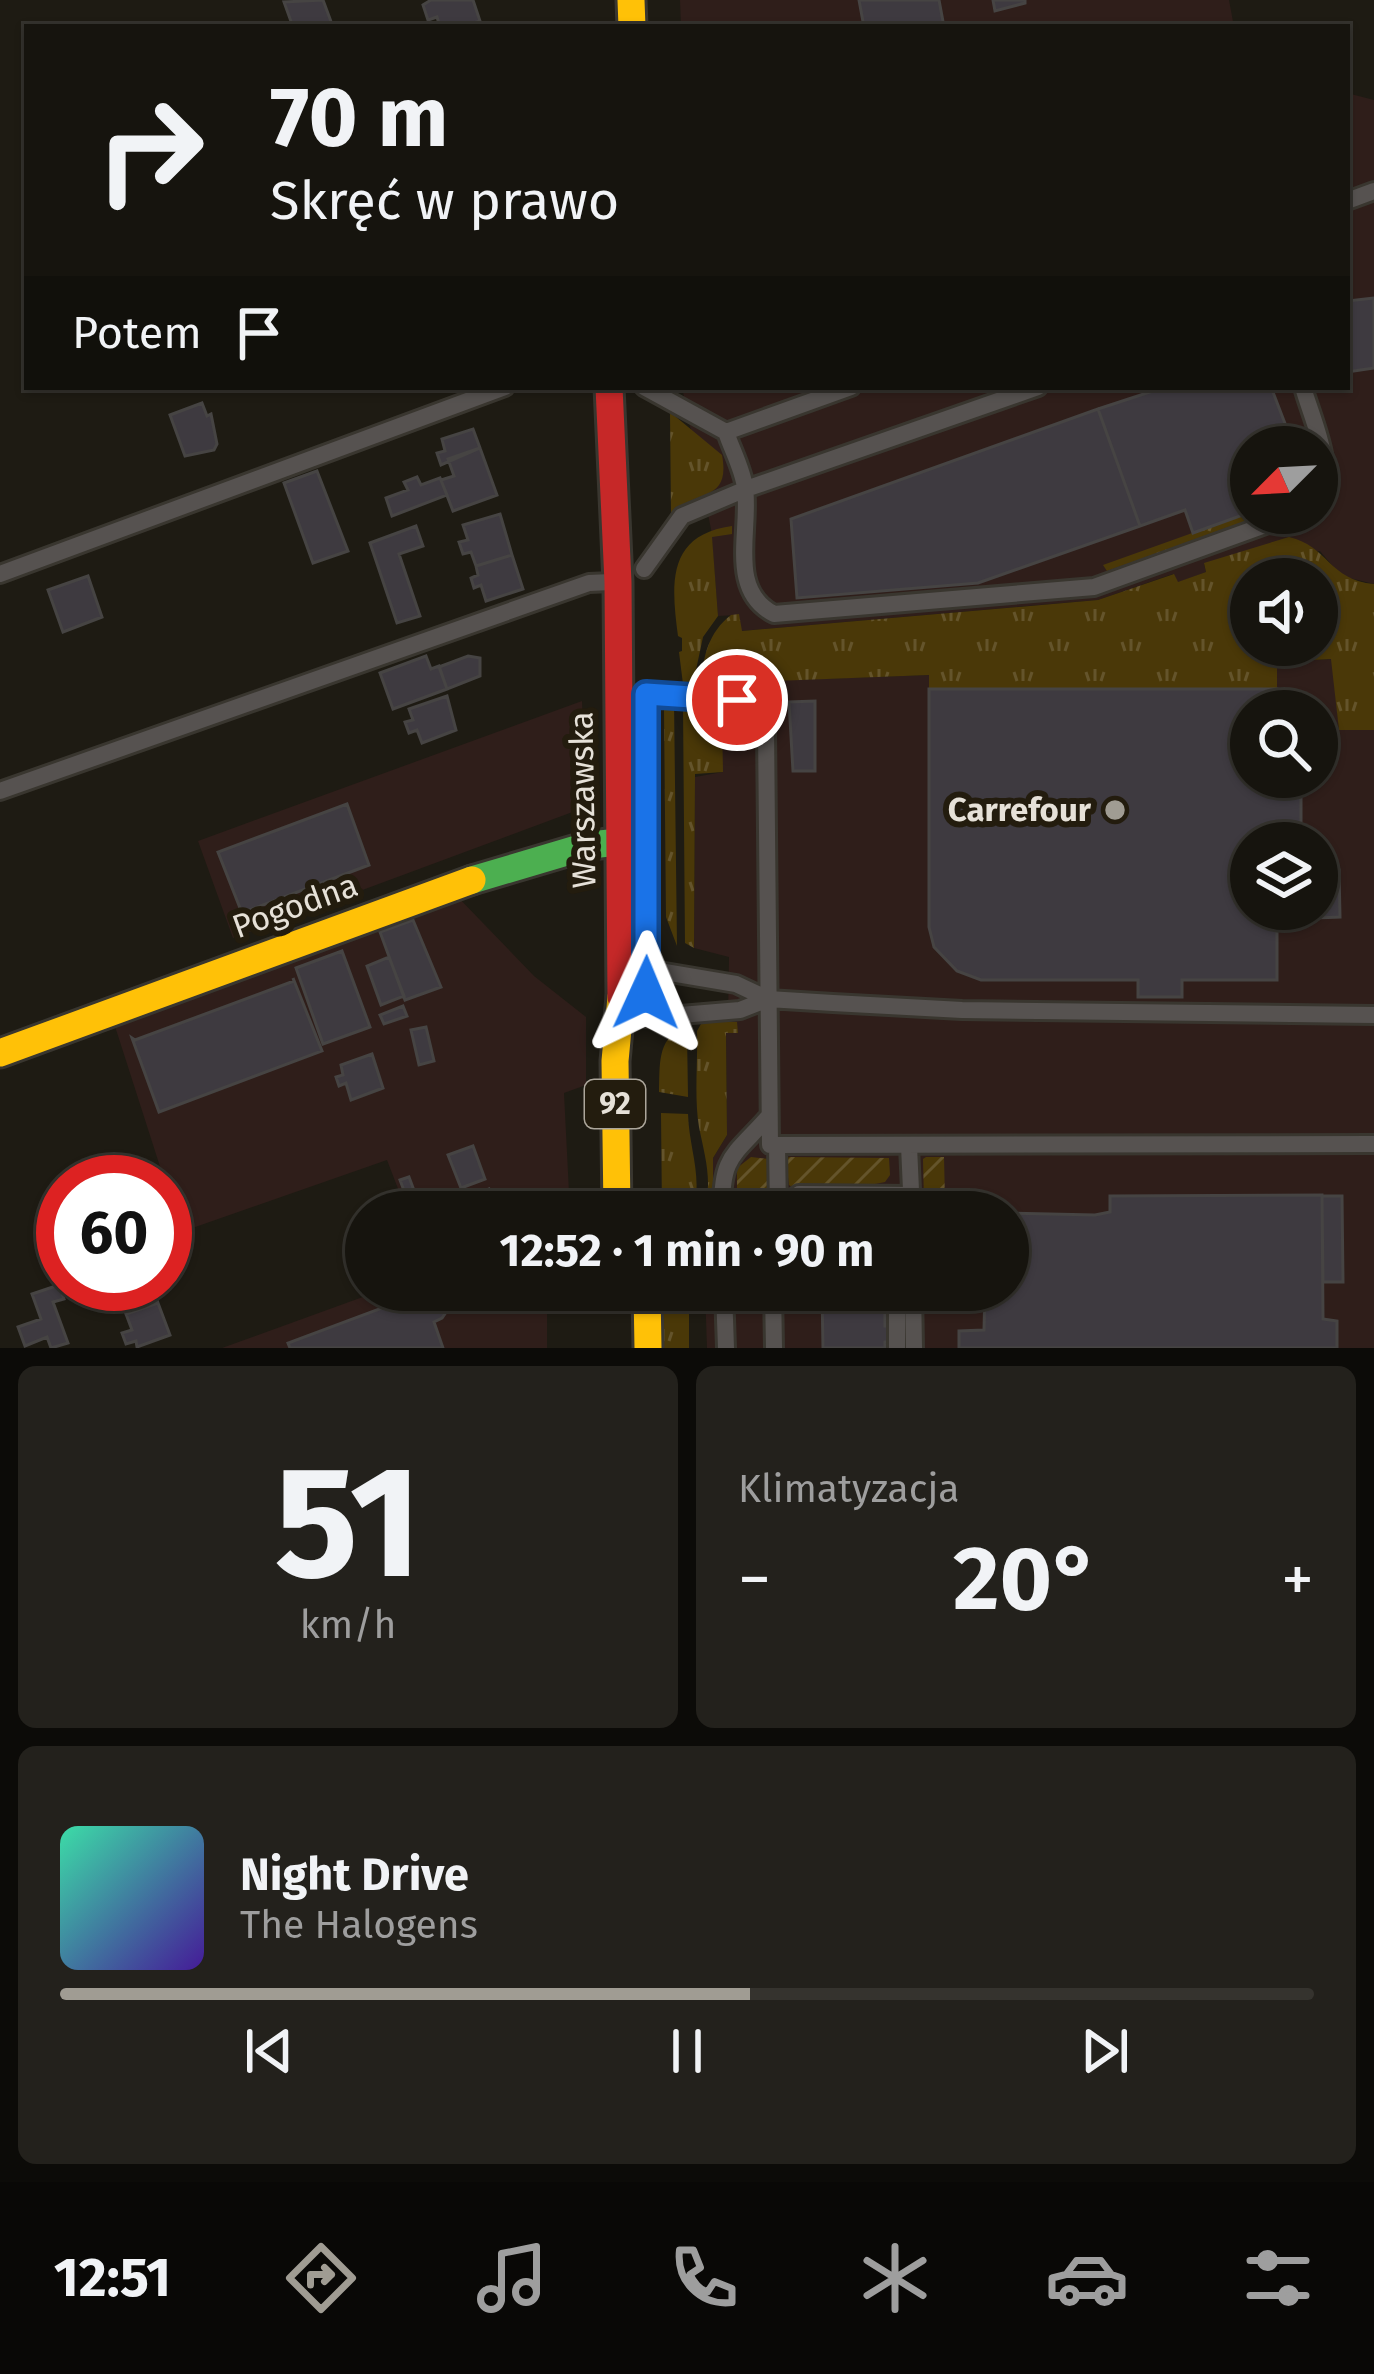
<!DOCTYPE html>
<html lang="pl">
<meta charset="utf-8">
<style>
:root{--surface:#16140e;--page:#23211c;--text:#f1f3f6;--muted:#9e9e9e;--line:#35332e;--accent:#a09c93}
body{margin:0;font-family:"Fira Sans",sans-serif;background:var(--page);color:var(--text);height:100vh;display:flex;flex-direction:column;font-size:45px;white-space:nowrap}
*{box-sizing:border-box;margin:0}
p{font-size:39px;color:var(--muted)}
.icon{flex:none;width:66px;height:66px;fill:none;stroke:currentColor;stroke-width:2;stroke-linecap:round;stroke-linejoin:round}
.map{position:relative;height:1348px;overflow:hidden}
.drawer{display:flex;flex-direction:column;gap:18px;padding:18px;background:#0c0b08;flex:1}
.drawer>*{flex:none}
.top-card{position:absolute;left:24px;top:24px;width:1326px;height:366px;border-radius:0px;box-shadow:0 3px 9px #0004,0 0 0 3px var(--line);background:#16140e;color:var(--text);overflow:hidden}
.needle{width:78px;rotate:246deg}
.tools{position:absolute;left:1230px;top:426px;display:grid;gap:24px}
.tools a{display:grid;place-items:center;width:108px;height:108px;border-radius:50%;background:var(--surface);box-shadow:0 3px 9px #0004,0 0 0 3px var(--line);font-size:60px}
.speed{position:absolute;left:36px;top:1155px;display:flex;gap:24px;font-size:60px;font-weight:700;text-align:center}
.speed>*{display:grid;place-content:center;width:156px;height:156px;border-radius:50%;background:var(--surface);box-shadow:0 3px 9px #0004,0 0 0 3px var(--line);line-height:1}
.speed .limit{border:18px solid #d22;background:#fff;color:#111}
.pin{position:absolute;display:grid;place-items:center;width:102px;height:102px;color:#fff;margin:-51px;border:6px solid #fff;border-radius:50%;box-shadow:0 3px 12px #0007}
.me{position:absolute;width:132px;margin:-66px;rotate:1deg;stroke-linejoin:round;filter:drop-shadow(0 0 9px #0008)}
.turn{display:flex;align-items:center;gap:42px;height:252px;padding:0 48px;font-size:54px}
.turn .icon{width:156px;height:156px;stroke-width:2.5}
.turn b{display:block;font-size:84px;line-height:102px}
.then{display:flex;align-items:center;height:114px;padding:0 48px;background:#0003;gap:24px;font-size:45px}
.big{font-size:90px;font-weight:700;line-height:1.1}
.drawer .tile{flex:1;display:flex;flex-direction:column;justify-content:center;gap:18px;min-width:0;padding:0 42px;border-radius:18px;background:var(--page)}
.drawer .dial{align-items:center;gap:0}
.dial b{font-size:156px;line-height:1}
.song{display:flex;align-items:center;gap:36px}
.cover{width:144px;height:144px;border-radius:18px;background:linear-gradient(135deg,hsl(160 70% 55%),hsl(260 70% 35%))}
.played{height:12px;border-radius:6px;background:linear-gradient(90deg,var(--accent) 55%,var(--line) 55%)}
.keys{display:flex;justify-content:space-around;direction:ltr}
.heat{display:flex;justify-content:space-between;align-items:center;font-size:66px;direction:ltr}
.drawer .tiles{flex:1;display:grid;gap:18px;grid-template-columns:1fr 1fr}
.tile:last-child{grid-column:span 2}
.trip{position:absolute;left:345px;top:1191px;width:684px;height:120px;border-radius:60px;background:var(--surface);box-shadow:0 3px 9px #0004,0 0 0 3px var(--line);font-weight:700;line-height:120px;text-align:center}
.tab-bar{display:flex;height:192px;justify-content:space-around;align-items:center;background:#090806;color:var(--muted)}
.tab-bar .icon{width:84px;height:84px}
.tab-bar .current{color:var(--accent)}
.tab-bar b{font-size:54px;color:var(--text)}
.map>svg:first-child{display:block}
.commercial{fill:#2f1e1a;fill-rule:evenodd}
.grass{fill:url(#grass-tufts);fill-rule:evenodd}
.garden{fill:url(#garden-furrows)}
.building{fill:#3e3a40;stroke:#464443;stroke-width:3}
.lines{fill:none;stroke-linecap:round;stroke-linejoin:round}
.lane-casing{stroke:#39362f;stroke-width:22}
.fast-casing{stroke:#39362f;stroke-width:33}
.slow-casing{stroke:#39362f;stroke-width:33}
.jam-casing{stroke:#39362f;stroke-width:33}
.lane{stroke:#565250;stroke-width:16}
.fast{stroke:#4caf50;stroke-width:27}
.slow{stroke:#ffc107;stroke-width:27}
.jam{stroke:#c62828;stroke-width:27}
.route-casing{stroke:#114b97;stroke-width:30}
.route{stroke:#1a73e8;stroke-width:21}
.poi-dot{fill:#a09c93;stroke:#231c0e;stroke-width:4.5}
.labels{text-anchor:middle;dominant-baseline:central;stroke-width:12;stroke-linejoin:round;paint-order:stroke}
.shield{fill:#231c0e;stroke:#aca69b;stroke-width:3}
.shield-label{font-size:30px;font-weight:bold;fill:#e6e1d8}
.street-label{font-size:33px;fill:#e6e1d8;stroke:#231c0e}
.poi-label{font-size:33px;font-weight:bold;fill:#e6e1d8;stroke:#231c0e;text-anchor:end}
</style>
<div class="map">
<svg width="1374" height="1348" viewBox="0 0 1374 1348">
<defs>
<pattern id="grass-tufts" width="24" height="20" patternUnits="userSpaceOnUse" patternTransform="scale(3)"><rect width="24" height="20" fill="#4a3808"/><path d="M3 7l-1-3M5 7V3M7 7l1-3M15 17l-1-3M17 17v-4M19 17l1-3" fill="none" stroke="#64542b"/></pattern>
<pattern id="garden-furrows" width="10" height="10" patternUnits="userSpaceOnUse" patternTransform="scale(3)"><rect width="10" height="10" fill="#4a3808"/><path d="M-1 1l2-2M0 10L10 0M9 11l2-2" fill="none" stroke="#64542b"/></pattern>
</defs>
<rect width="100%" height="100%" fill="#1e1b13"/>
<path class="commercial" d="M680,0H1229L1234,27H681Z
M1347,93L1374,100V584L1341,576L1320,551L1204,564L1206,572L1177,583L1173,574L1098,600L741,631L738,615L718,616L711,529L682,387H1347ZM1251,447H1317V513H1251Z
M1332,659L1339,729L1374,730V1348H707L705,1290H1008V1212H713V1158L727,1135L726,1032H737V1023L728,1021L729,957L694,948L695,777L723,772L690,704L683,703V684L930,675V689H1276V662ZM1251,711H1317V777H1251ZM1251,843H1317V909H1251Z
M582,701L586,807L233,938L198,841Z
M453,892L534,976L586,1017V1085L564,1093L570,1212H407L387,1160L181,1232L112,1017Z
M382,1290H547V1348H222Z"/>
<path class="grass" d="M670,412L722,455C731,503 695,489 671,514Z
M1251,512L1273,513L1107,571L1103,565Z
M732,526V534L712,537L718,616L703,637L693,684H683L679,652L682,651V638L678,636C671,583 667,535 732,526Z
M1289,537C1328,546 1329,580 1374,584V730H1339L1331,659L1277,662V689H929V675L702,684C702,657 709,632 731,615L739,614L742,631L1098,600L1174,574L1178,582L1206,572L1204,563ZM1251,579H1317V645H1251Z
M674,703L677,946L666,917L664,709L666,704Z
M683,703L711,711L722,723L723,772L695,774L694,948L685,943Z
M714,1021L737,1022L738,1033H726L727,1135L713,1158V1212H704C713,1181 705,1157 699,1127C694,1097 698,1062 697,1031L701,1024Z
M682,1028L687,1034L688,1097L659,1092C660,1065 657,1040 682,1028Z
M661,1113L688,1114C689,1149 703,1176 693,1212H662Z
M663,1290H689V1348H663Z"/>
<path class="garden" d="M751,1157L769,1159V1212H737V1168Z
M789,1157L889,1158L890,1175L885,1182L875,1184H802L793,1188L789,1185L786,1160Z
M926,1157H944L945,1201L924,1202L923,1159Z"/>
<path class="building" d="M323,0L333,27H293L284,2Z
M431,0H473L480,21L461,27H440L437,17L428,20L423,5Z
M859,0H939L944,27H864Z
M993,0H1025V3L995,11Z
M1374,298V368L1347,372V301Z
M1165,387H1271L1294,447H1251V512L1193,533L1185,510L1140,526L1098,409Z
M202,403L207,416L211,414L217,444L214,450L185,456L170,415Z
M1098,409L1140,526L978,583L797,598L791,519Z
M473,429L480,448L441,465L437,453L445,451L442,439Z
M480,448L497,495L453,511L441,480L454,476L448,459Z
M317,471L348,551L313,563L284,483Z
M417,477L421,485L440,478L447,495L392,516L386,498L408,490L404,482Z
M500,514L512,555L476,566L471,552L463,554L459,542L468,540L463,525Z
M416,526L423,546L399,554L420,616L397,623L370,543Z
M512,555L523,589L486,601L481,585L474,588L471,578L478,575L476,566Z
M88,576L102,617L63,632L48,590Z
M426,656L431,669L439,666L447,689L393,709L380,673Z
M468,656L480,658V676L447,689L439,667Z
M929,689H1277V711H1251V777H1301V843H1251V909H1277V980H1182V997H1138V980H981L957,971L934,947L929,927Z
M447,696L456,730L422,743L417,730L409,733L405,722L413,720L409,709Z
M815,701V771H793L789,702Z
M347,804L369,865L242,913L218,852Z
M1339,870L1340,917L1316,918L1317,871Z
M413,920L441,987L405,1000L380,932Z
M342,951L370,1027L323,1044L296,968Z
M389,957L404,996L381,1005L367,966Z
M293,978L322,1051L159,1112L132,1038L135,1040L294,981Z
M403,1006L407,1016L384,1024L380,1015Z
M426,1027L434,1061L419,1065L411,1030Z
M372,1054L383,1088L351,1100L346,1083L339,1086L336,1077L343,1075L341,1065Z
M473,1146L485,1179L461,1188L448,1155Z
M409,1177L422,1212H412L400,1180Z
M489,1189L495,1206L470,1212L465,1198Z
M1322,1195L1323,1319L1337,1321V1348H959V1331L984,1330L985,1290H1008V1213L1095,1215L1110,1212V1196Z
M1322,1196H1342L1343,1282H1323Z
M116,1284H152L158,1303L126,1314L122,1303L109,1308L104,1294L118,1289Z
M59,1285L64,1299L53,1302L68,1343L51,1348L47,1337L25,1346L18,1327L41,1319L32,1294Z
M430,1290L446,1294L451,1305L442,1318L434,1322L443,1348H290L288,1343Z
M822,1290H891L885,1293V1326H891V1341L885,1342V1348H823Z
M158,1303L170,1335L137,1347L136,1341L126,1344L122,1333L132,1330L126,1314Z"/>
<g class="lines">
<defs>
<path id="lane" d="M1347,201L1374,191
M644,387L726,432L851,387
M1303,387C1312,420 1338,471 1317,502
M726,432C732,450 743,470 745,488C751,530 727,590 774,614L1094,587L1298,513
M644,569L682,516L746,489L1038,387
M0,574L505,387
M646,694C686,695 745,685 766,728L770,1145L1374,1144
M0,791L589,583L611,582
M632,984L647,969L736,984L768,999L833,1003L962,1010L1374,1015
M628,1002L645,1018L740,1010L768,999
M777,1145L778,1211
M909,1146L912,1212
M779,1208L799,1194L912,1195
M722,1212C721,1155 734,1156 769,1116
M724,1290L726,1348
M773,1290L774,1348
M913,1290L914,1348
M897,1348V1290"/>
<path id="fast" d="M472,880L590,845L619,842"/>
<path id="slow" d="M631,0L632,27
M0,1053L472,880
M617,1212L615,1061L621,997
M647,1290L648,1348"/>
<path id="jam" d="M609,387L618,582L621,997"/>
</defs>
<use href="#lane" class="lane-casing"/>
<use href="#fast" class="fast-casing"/>
<use href="#slow" class="slow-casing"/>
<use href="#jam" class="jam-casing"/>
<use href="#lane" class="lane"/>
<use href="#fast" class="fast"/>
<use href="#slow" class="slow"/>
<use href="#jam" class="jam"/>
</g>
<g class="lines">
<defs>
<path id="route" d="M646,993V694L737,700"/>
</defs>
<use href="#route" class="route-casing"/>
<use href="#route" class="route"/>
</g>
<circle class="poi-dot" cx="1115" cy="810" r="12"/>
<g class="labels">
<rect class="shield" x="585" y="1080" width="60" height="48" rx="9"/>
<g class="shield-label">
<text x="615" y="1104">92</text>
</g>
<g class="street-label">
<text transform="translate(583 800) rotate(-91)">Warszawska</text>
<text transform="translate(295 906) rotate(-20)">Pogodna</text>
</g>
<g class="poi-label">
<text x="1091" y="810">Carrefour</text>
</g>
</g>
</svg>
<div class="tools">
<a><svg class="needle" viewBox="-14 -14 28 28"><path d="M0-13l5 13h-10z" fill="#e53935"/><path d="M0 13l5-13h-10z" fill="#9e9e9e"/></svg></a>
<a><svg class="icon" aria-label="sound" viewBox="0 0 24 24"><path d="M4 9h4l5-4v14l-5-4H4zM17 9q2 3 0 6"/></svg></a>
<a><svg class="icon" aria-label="search" viewBox="0 0 24 24"><circle cx="10" cy="10" r="6"/><path d="M15 15l6 6"/></svg></a>
<a><svg class="icon" aria-label="layers" viewBox="0 0 24 24"><path d="M12 4l9 5-9 5-9-5zM3 14l9 5 9-5"/></svg></a>
</div>
<div class="speed"><div class="limit">60</div></div>
<div class="pin" style="left:737px;top:700px;background:#d93025"><svg class="icon" aria-label="arrive" viewBox="0 0 24 24"><path d="M6 21V4h12l-3 4 3 4H6"/></svg></div>
<svg class="me" style="left:646px;top:993px" viewBox="-20 -20 40 40"><path d="M0-17L14 15 0 8-14 15z" fill="#1a73e8" stroke="#fff" stroke-width="4"/></svg>
<div class="trip">12:52 · 1 min · 90 m</div>
<div class="top-card">
<div class="turn"><svg class="icon" aria-label="right" viewBox="0 0 24 24"><path d="M7 20v-9h11M14 6l5 5-5 5"/></svg><div><b>70 m</b>Skręć w prawo</div></div>
<div class="then">Potem<svg class="icon" aria-label="arrive" viewBox="0 0 24 24"><path d="M6 21V4h12l-3 4 3 4H6"/></svg></div>
</div>
</div>
<section class="drawer">
<div class="tiles">
<div class="tile dial"><b>51</b><p>km/h</p></div>
<div class="tile"><p>Klimatyzacja</p>
<div class="heat"><a>−</a><b class="big">20°</b><a>+</a></div>
</div>
<div class="tile">
<div class="song"><i class="cover"></i><div><b>Night Drive</b><p>The Halogens</p></div></div>
<div class="played"></div>
<div class="keys"><svg class="icon" aria-label="previous" viewBox="0 0 24 24"><path d="M18 5L8 12l10 7zM5 5v14"/></svg><svg class="icon" aria-label="pause" viewBox="0 0 24 24"><path d="M8 5v14M16 5v14"/></svg><svg class="icon" aria-label="next" viewBox="0 0 24 24"><path d="M6 5l10 7-10 7zM19 5v14"/></svg></div>
</div>
</div>
</section>
<nav class="tab-bar">
<b>12:51</b>
<svg class="icon current" aria-label="directions" viewBox="0 0 24 24"><path d="M12 3l9 9-9 9-9-9zM9 14v-3h6M13 9l2 2-2 2"/></svg>
<svg class="icon" aria-label="music" viewBox="0 0 24 24"><path d="M9 18V5l10-2v13"/><circle cx="6" cy="18" r="3"/><circle cx="16" cy="16" r="3"/></svg>
<svg class="icon" aria-label="phone" viewBox="0 0 24 24"><path d="M5 4h4l2 5-3 2q2 4 5 5l2-3 5 2v4C11 20 4 13 5 4z"/></svg>
<svg class="icon" aria-label="climate" viewBox="0 0 24 24"><path d="M12 3v18M4 7l16 10M4 17L20 7"/></svg>
<svg class="icon" aria-label="car" viewBox="0 0 24 24"><path d="M5 17H2v-5l4-1 3-4h7l3 4 3 1v5h-3M9 17h6M6 11h13"/><circle cx="7" cy="17" r="2"/><circle cx="17" cy="17" r="2"/></svg>
<svg class="icon" aria-label="filters" viewBox="0 0 24 24"><path d="M4 7h16M4 17h16"/><circle cx="9" cy="7" r="2"/><circle cx="15" cy="17" r="2"/></svg>
</nav>
